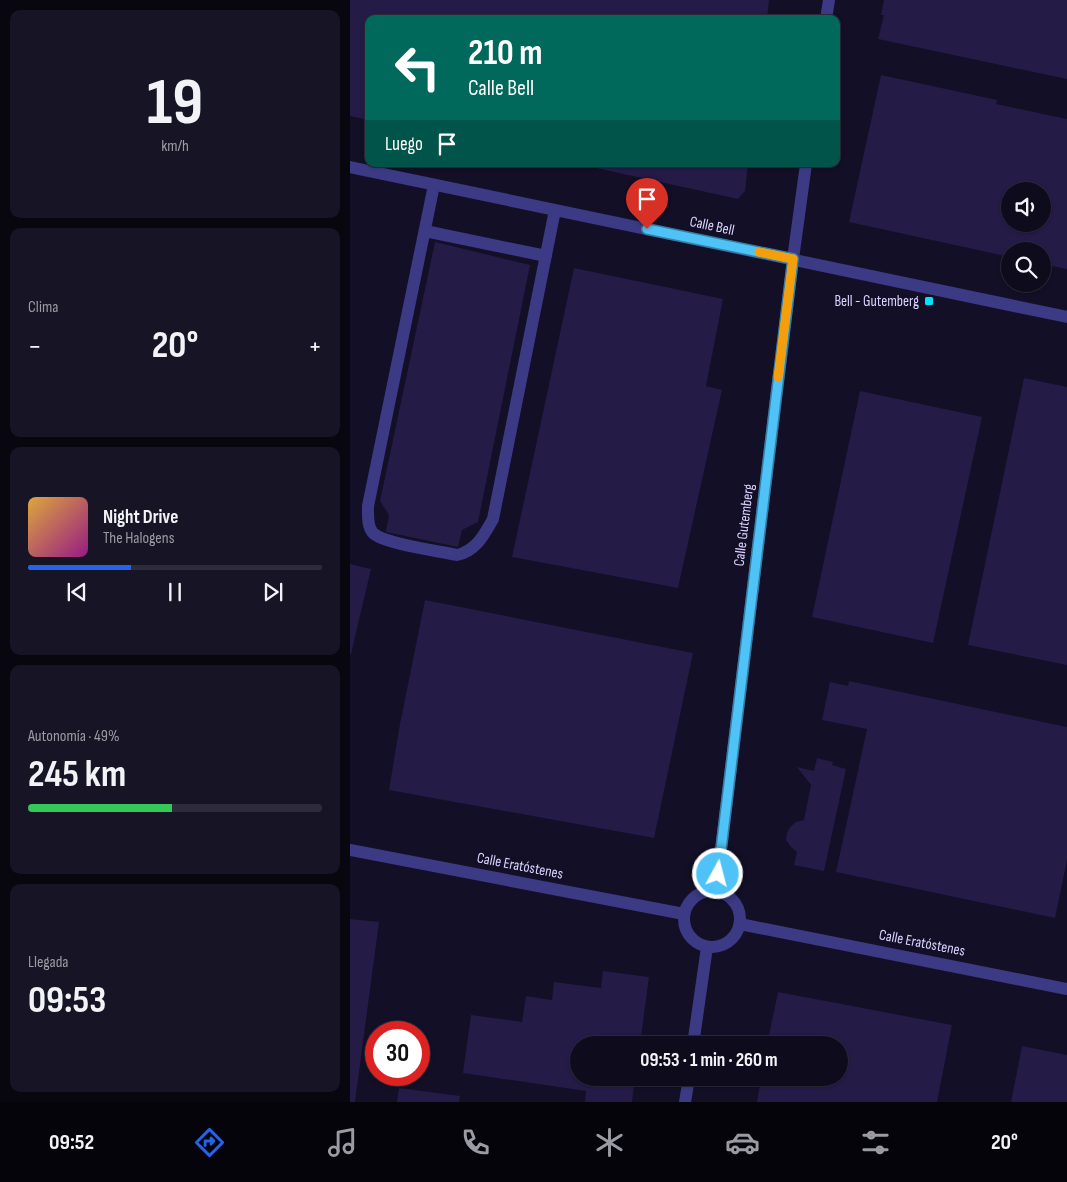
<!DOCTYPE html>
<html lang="es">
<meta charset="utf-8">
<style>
:root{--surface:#0e0b1c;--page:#171425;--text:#f1f3f6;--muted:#9b9ba3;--line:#2e2b3b;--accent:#2563eb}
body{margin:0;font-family:"Sofia Sans Condensed",sans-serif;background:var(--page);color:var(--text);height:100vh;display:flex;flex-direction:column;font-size:19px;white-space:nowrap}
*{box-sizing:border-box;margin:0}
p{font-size:16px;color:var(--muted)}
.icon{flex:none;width:28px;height:28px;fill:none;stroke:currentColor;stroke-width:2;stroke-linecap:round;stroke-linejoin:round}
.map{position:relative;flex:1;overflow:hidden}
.sheet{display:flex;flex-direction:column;gap:10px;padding:10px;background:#08060f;width:350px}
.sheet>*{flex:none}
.hud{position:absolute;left:15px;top:15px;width:475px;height:152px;border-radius:10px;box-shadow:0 1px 4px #0004,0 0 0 1px var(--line);background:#00695c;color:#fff;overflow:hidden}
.tools{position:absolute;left:651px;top:182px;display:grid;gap:10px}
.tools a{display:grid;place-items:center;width:50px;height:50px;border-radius:50%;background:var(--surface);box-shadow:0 1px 4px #0004,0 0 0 1px var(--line);font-size:25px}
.speed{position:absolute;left:15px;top:1021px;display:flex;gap:10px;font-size:25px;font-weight:700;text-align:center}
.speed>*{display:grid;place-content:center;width:65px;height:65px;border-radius:50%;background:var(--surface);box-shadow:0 1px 4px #0004,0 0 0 1px var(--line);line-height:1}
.speed .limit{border:8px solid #d22;background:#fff;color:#111}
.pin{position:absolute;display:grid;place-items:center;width:42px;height:42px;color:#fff;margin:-51px -21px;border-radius:50% 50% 50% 0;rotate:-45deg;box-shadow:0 0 5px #0007}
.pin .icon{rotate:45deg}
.me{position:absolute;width:55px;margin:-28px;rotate:7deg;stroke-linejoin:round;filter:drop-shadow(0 0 4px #0008)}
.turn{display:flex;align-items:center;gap:18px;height:105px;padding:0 20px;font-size:22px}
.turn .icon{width:65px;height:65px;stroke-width:2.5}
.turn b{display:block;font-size:35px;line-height:42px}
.then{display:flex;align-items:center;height:48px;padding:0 20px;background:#0003;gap:10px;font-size:19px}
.big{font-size:38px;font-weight:700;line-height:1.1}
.sheet .tile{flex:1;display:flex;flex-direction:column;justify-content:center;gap:8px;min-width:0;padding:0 18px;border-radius:10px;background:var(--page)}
.sheet .dial{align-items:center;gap:0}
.dial b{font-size:65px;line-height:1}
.song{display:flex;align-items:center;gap:15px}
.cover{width:60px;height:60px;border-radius:8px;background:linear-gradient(135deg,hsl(40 70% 55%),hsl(310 70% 35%))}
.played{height:5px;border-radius:2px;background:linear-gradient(90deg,var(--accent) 35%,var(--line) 35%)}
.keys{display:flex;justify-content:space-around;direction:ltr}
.heat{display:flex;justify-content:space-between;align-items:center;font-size:28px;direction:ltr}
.charge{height:8px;border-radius:4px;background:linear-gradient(90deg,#34c759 49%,var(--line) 0)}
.trip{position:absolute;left:220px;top:1036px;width:278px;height:50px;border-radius:25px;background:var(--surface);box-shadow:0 1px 4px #0004,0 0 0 1px var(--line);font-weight:700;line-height:50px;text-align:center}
.menu{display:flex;height:80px;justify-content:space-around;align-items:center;background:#06040b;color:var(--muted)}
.menu .icon{width:35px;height:35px}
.menu .on{color:var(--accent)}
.menu b{font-size:22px;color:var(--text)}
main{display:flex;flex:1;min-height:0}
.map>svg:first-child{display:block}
.building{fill:#241b47;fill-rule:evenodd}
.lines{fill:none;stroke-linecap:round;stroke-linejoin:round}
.minor{stroke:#3d3a85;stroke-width:12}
.route-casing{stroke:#337fa1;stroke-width:12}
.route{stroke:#4fc3f7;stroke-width:9}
.slow{stroke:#f59e0b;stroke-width:9}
.poi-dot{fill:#00e5ff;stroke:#130f26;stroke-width:2}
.labels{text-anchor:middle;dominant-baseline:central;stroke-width:5;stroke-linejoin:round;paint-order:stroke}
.street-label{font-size:15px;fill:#d9d4ff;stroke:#130f26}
.poi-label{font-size:15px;fill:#d9d4ff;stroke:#130f26;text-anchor:end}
</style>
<main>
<section class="sheet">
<div class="tile dial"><b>19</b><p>km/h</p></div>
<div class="tile"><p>Clima</p>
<div class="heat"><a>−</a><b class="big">20°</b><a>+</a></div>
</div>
<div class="tile">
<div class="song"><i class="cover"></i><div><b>Night Drive</b><p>The Halogens</p></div></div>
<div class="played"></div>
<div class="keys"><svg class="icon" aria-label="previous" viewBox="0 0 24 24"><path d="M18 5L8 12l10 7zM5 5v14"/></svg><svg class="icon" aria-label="pause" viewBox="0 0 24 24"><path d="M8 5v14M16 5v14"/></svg><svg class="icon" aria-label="next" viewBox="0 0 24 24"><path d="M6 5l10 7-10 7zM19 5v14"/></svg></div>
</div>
<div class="tile"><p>Autonomía · 49%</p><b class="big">245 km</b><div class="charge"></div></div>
<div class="tile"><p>Llegada</p><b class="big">09:53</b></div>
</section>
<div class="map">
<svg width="717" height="1102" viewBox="0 0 717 1102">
<rect width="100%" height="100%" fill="#130f26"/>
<path class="building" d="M0,0H419L417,19H19V120L0,116Z
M534,0H717V79L528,39L534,15H531Z
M531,75L647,100L646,104L717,119V269L692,264V251H660V257L499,222ZM660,191H692V224H660Z
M228,164H398L395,191L388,199Z
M85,242L180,265L128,522L112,530L108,547L36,532L39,515L30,501Z
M224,268L373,299L356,386L372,390L328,588L162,557Z
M674,378L717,387V665L618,645Z
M510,391L632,417L583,643L462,617Z
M0,564L21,569L1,654H0Z
M75,600L343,653L304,838L39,790L50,724Z
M499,681L717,727V860L705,918L486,872L517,729L472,720L480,682L498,686Z
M467,758L483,762L482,765L496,769L474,871L444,865L447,852L441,847L436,840L437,833L440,827L446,822L454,820L461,785L447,767L464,771Z
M0,919L29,922L5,1102H0Z
M253,971L299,977L290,1045H229V1078H285L282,1102H235L236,1091L113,1073L121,1015L172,1022L176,996L202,1000L204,982L251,988Z
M428,992L602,1025L587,1102H407L411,1078H489V1045H417Z
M672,1046L717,1055V1102H661Z
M49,1088L110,1096L109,1102H47Z"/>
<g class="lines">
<path class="minor" d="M476,19L479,0
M0,167L717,317
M84,185L18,506C18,514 17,527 23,533C34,544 89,551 107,555C126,551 134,535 143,519L205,210
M75,231L196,256
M0,850L334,914
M334 919a28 28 0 1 1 56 0a28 28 0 1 1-56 0Z
M366,891L443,259L456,164
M390,924L717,989
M343,1045L357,947
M335,1102L339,1078"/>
</g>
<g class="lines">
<defs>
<path id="route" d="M297,229L443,259L368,874"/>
</defs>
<use href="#route" class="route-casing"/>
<use href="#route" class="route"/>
<path class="slow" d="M409,252L443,259L428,377"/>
</g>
<rect class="poi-dot" x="574" y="296" width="10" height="10" rx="2.5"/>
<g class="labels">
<g class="street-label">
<text transform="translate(362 226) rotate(12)">Calle Bell</text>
<text transform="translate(394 525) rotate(-83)">Calle Gutemberg</text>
<text transform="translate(170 866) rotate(11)">Calle Eratóstenes</text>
<text transform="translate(572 943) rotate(11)">Calle Eratóstenes</text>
</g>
<g class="poi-label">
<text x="569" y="301">Bell - Gutemberg</text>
</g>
</g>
</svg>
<div class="tools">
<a><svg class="icon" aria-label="sound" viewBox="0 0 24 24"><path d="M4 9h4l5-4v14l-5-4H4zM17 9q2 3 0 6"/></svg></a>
<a><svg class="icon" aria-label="search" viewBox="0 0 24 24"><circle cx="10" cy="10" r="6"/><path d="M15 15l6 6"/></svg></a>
</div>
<div class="speed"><div class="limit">30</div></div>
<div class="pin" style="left:297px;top:229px;background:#d93025"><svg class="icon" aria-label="arrive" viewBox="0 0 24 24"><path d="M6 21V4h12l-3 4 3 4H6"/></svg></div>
<svg class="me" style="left:368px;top:874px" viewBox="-20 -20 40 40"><circle r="17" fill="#4fc3f7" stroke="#fff" stroke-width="3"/><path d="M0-11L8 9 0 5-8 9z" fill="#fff"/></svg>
<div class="trip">09:53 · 1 min · 260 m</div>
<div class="hud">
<div class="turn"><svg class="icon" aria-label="left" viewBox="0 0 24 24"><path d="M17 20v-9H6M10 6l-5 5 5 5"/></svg><div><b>210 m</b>Calle Bell</div></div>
<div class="then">Luego<svg class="icon" aria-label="arrive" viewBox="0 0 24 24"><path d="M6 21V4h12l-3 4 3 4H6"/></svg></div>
</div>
</div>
</main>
<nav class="menu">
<b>09:52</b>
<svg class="icon on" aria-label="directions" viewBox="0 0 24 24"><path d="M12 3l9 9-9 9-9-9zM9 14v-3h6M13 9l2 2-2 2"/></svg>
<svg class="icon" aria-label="music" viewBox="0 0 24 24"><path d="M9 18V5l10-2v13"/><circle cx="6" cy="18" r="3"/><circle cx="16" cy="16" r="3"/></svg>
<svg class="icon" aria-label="phone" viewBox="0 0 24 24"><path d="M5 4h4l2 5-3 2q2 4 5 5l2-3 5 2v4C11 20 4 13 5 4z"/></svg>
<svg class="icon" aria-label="climate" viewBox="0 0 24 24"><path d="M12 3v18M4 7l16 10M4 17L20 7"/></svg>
<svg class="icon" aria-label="car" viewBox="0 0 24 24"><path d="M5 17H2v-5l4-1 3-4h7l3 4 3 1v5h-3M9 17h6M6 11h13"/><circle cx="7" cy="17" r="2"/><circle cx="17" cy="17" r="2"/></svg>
<svg class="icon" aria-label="filters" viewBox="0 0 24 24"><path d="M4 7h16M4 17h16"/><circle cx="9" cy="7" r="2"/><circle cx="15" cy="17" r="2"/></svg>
<b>20°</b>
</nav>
